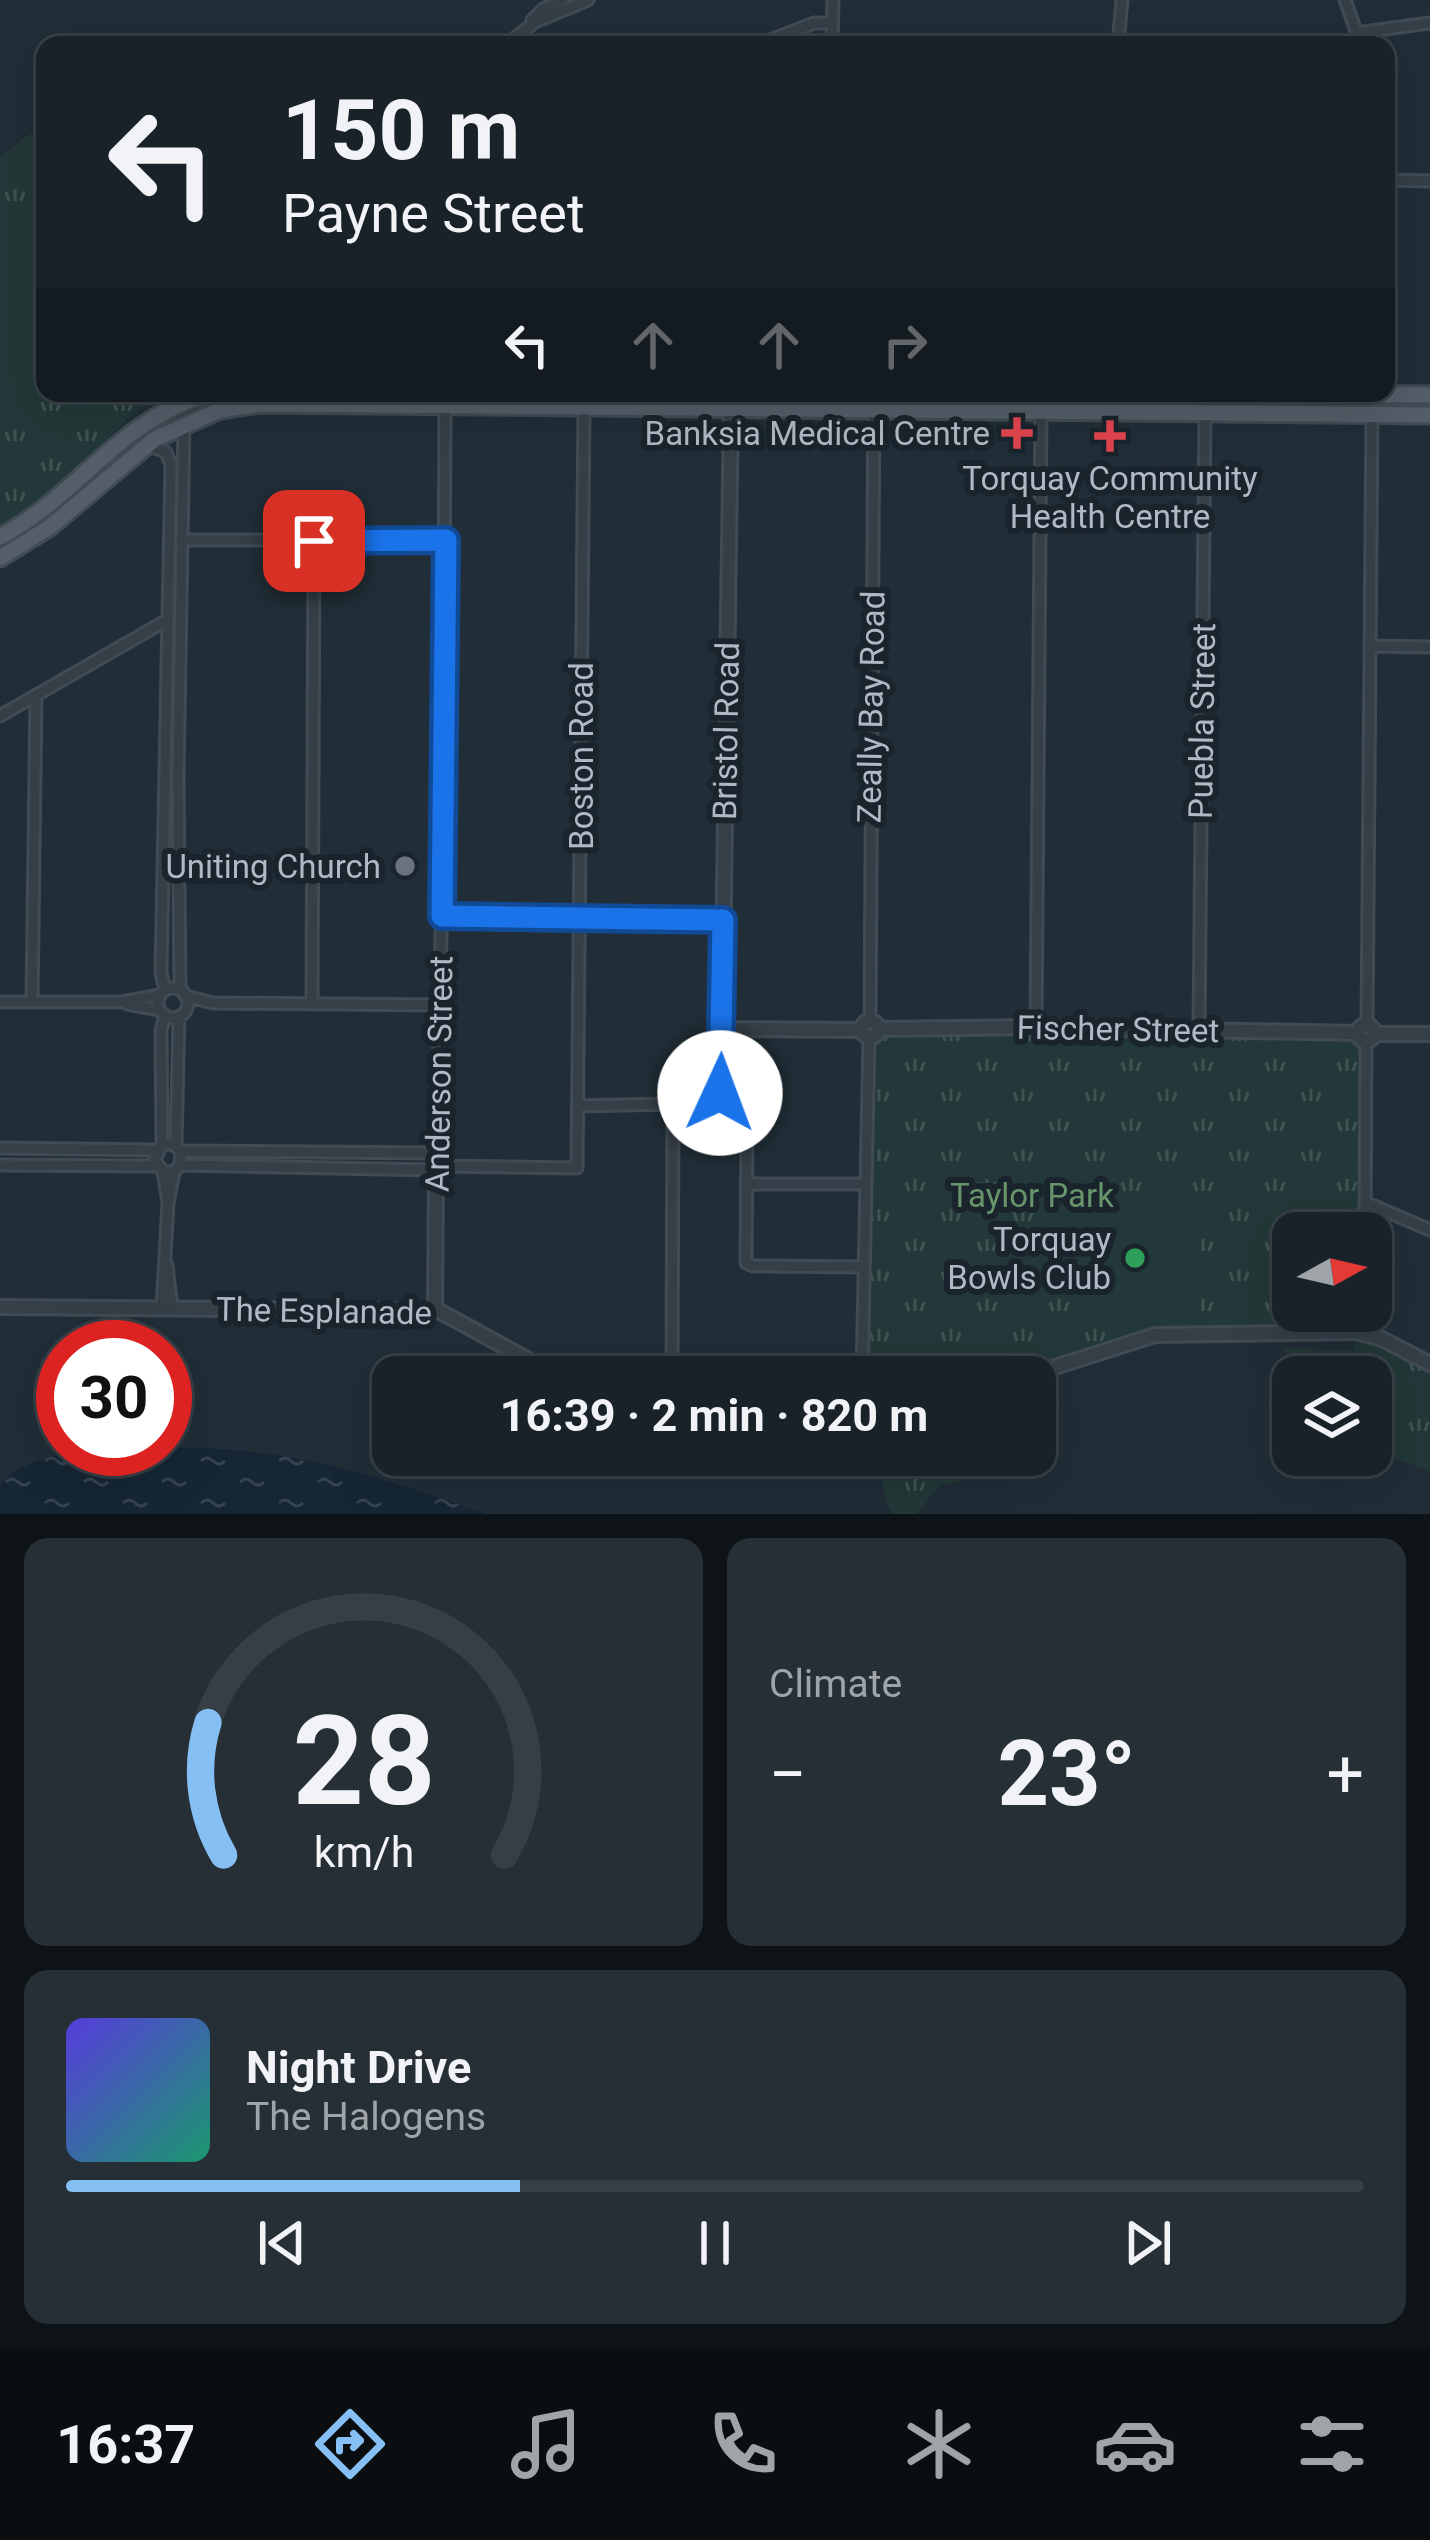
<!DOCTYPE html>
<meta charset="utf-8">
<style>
:root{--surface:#192229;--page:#262f35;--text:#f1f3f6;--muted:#9fa4a8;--line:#373f46;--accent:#85bff3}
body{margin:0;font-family:Roboto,sans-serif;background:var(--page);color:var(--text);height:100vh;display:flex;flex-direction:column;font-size:45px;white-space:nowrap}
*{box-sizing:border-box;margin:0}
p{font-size:39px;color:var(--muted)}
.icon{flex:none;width:66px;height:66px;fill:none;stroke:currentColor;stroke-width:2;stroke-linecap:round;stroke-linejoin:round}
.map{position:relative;height:1514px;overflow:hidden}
.drawer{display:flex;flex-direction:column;gap:24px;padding:24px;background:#0e1317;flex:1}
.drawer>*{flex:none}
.guide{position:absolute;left:36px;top:36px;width:1359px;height:366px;border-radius:24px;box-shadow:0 12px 48px #0002,0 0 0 3px var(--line);background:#192229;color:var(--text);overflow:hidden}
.needle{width:78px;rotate:82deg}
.controls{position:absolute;left:1272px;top:1212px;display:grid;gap:24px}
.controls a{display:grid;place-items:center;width:120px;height:120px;border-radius:24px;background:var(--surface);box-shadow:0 12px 48px #0002,0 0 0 3px var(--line);font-size:60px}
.speed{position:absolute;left:36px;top:1320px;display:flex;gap:24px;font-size:60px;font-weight:700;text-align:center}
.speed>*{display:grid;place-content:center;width:156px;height:156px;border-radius:50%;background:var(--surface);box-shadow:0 12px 48px #0002,0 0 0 3px var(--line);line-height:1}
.speed .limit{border:18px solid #d22;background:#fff;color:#111}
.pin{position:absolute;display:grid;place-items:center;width:102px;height:102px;color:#fff;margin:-51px;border-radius:24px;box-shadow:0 6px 18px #0006}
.me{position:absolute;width:132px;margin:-66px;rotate:2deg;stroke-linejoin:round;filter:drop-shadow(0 0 9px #0008)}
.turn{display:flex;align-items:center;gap:42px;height:252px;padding:0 48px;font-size:54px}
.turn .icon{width:156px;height:156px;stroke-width:2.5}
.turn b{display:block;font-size:84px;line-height:102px}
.lanes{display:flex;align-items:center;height:114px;padding:0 48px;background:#0003;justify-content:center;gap:60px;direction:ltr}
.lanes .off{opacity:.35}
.big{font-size:90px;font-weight:700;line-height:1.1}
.drawer .card{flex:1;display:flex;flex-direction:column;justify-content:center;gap:18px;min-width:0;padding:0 42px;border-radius:24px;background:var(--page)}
.drawer .dial{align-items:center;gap:0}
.dial svg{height:312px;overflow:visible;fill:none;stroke:var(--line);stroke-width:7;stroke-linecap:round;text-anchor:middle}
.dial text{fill:var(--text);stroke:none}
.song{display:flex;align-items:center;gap:36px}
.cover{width:144px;height:144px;border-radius:18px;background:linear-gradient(135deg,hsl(250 70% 55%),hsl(160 70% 35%))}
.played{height:12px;border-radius:6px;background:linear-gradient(90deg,var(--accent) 35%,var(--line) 35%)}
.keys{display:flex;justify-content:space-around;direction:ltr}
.heat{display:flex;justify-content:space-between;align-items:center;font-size:66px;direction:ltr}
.drawer .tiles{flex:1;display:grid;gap:24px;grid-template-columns:1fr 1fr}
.card:last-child{grid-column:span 2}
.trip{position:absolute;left:372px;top:1356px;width:684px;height:120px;border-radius:24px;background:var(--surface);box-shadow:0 12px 48px #0002,0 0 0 3px var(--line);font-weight:700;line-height:120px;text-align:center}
.dock{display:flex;height:192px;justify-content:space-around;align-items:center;background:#0a0e10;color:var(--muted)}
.dock .icon{width:84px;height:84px}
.dock .selected{color:var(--accent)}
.dock b{font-size:54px;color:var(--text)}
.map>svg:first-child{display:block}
.grass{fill:url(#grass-tufts)}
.garden{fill:#233838}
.water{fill:url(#water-ripples)}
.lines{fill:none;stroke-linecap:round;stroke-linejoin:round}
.minor-casing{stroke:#414b54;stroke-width:15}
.tertiary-casing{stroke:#414b54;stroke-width:18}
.primary-casing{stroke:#414b54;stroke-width:21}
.minor{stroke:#353f48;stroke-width:9}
.tertiary{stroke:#353f48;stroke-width:12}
.primary{stroke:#535e68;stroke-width:15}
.route-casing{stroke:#114b97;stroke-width:30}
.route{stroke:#1a73e8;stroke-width:21}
.health-dot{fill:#e0444e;stroke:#1a242c;stroke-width:4.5}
.worship-dot{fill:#6b7280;stroke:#1a242c;stroke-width:4.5}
.leisure-dot{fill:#2e9e5b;stroke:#1a242c;stroke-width:4.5}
.labels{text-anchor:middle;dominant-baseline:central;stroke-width:12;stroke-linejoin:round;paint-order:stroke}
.poi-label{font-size:33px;fill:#afbac4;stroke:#1a242c;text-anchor:end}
.street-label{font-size:33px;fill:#afbac4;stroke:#1a242c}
.park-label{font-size:33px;fill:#68946c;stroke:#1a242c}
</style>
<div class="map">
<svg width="1430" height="1514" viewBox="0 0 1430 1514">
<defs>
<pattern id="grass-tufts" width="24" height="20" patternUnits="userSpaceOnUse" patternTransform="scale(3)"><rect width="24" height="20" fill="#233838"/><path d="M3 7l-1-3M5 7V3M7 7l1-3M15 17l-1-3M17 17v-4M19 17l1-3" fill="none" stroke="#405353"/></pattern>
<pattern id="water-ripples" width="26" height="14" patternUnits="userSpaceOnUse" patternTransform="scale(3)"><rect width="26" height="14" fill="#162634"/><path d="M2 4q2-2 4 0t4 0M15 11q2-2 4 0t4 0" fill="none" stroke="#354350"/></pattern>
</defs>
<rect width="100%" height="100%" fill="#212e37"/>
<path class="grass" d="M45,123V393H167C133,407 121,426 95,452C67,482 36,509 0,529V157Z
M898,1032L1356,1038L1363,1047L1360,1233H1293V1311H1359V1318L1350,1325L1158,1326L996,1377H868L872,1049L885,1034Z
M1357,1338L1375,1342L1430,1374V1471L1371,1449V1377H1331L1334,1372L1362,1364L1359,1357L1328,1366H1289L1284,1347L1354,1351Z
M881,1455H984L958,1482L940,1485L916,1514H893L884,1498Z"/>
<path class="garden" d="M45,207V382L27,389L1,388L0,225L24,210Z
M1098,1203H1197L1201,1319L1096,1324L1061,1229L1072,1209Z"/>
<path class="water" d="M165,1448C283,1445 376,1475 486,1514H0V1484C42,1442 113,1453 165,1448Z"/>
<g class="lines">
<defs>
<path id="minor" d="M1345,0L1361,45
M532,20L543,9L563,0
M1357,33L1430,23
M511,41L535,22L588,0
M758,45L814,23H833
M832,45L833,0
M1118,45L1122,0
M1386,180L1430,181
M149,446L166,452L171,465C168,635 163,804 161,973L165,990
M181,540H446
M1370,646L1430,647
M0,716L167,620
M442,916L723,920
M158 1003a15 15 0 1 1 30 0a15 15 0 1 1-30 0Z
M180,990L178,777L184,424
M185,996L213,1003L441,1005
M0,1002H122L160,995
M32,1002L36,696
M312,1003L314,541
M127,1004L160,1010
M870,1021L874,393
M1367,1025L1372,415
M1036,1027L1041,410
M1199,1030L1205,412
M723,1061L727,1098
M717,1094L722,1029
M727,1103L747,1135L746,1263L753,1266L863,1267
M578,1106L712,1103
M718,1109L743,1138
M162,1144H172L181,1151L180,1165L174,1172H163L155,1160L162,1144L161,1030L165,1015
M176,1145L179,1016
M0,1148L156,1150
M181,1151L437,1153
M0,1165L156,1166
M180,1165L436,1170L443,846L445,406
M437,1166L577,1168L584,406
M163,1172L168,1203
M746,1184H864
M1365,1202L1430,1230
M1365,1233L1366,1041
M167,1265L172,1308
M162,1308L168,1203L174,1172
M1364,1333V1311
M672,1377L673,1106
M862,1377L869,1038"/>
<path id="tertiary" d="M731,407L722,1029L861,1030
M862 1029a8 8 0 1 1 16 0a8 8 0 1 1-16 0Z
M1358 1033a8 8 0 1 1 16 0a8 8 0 1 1-16 0Z
M878,1029L1036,1027L1358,1033
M1375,1034H1430
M0,1307L439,1311L560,1377
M435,1311L436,1170
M1024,1377L1155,1335L1357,1332L1382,1339L1430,1364"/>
<path id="primary" d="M1154,393L1430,395
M0,537C81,494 113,424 208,393
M0,558L50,527L155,439L220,410L260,404L1430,415"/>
</defs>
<use href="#minor" class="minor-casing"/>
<use href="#tertiary" class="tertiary-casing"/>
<use href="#primary" class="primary-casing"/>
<use href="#minor" class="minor"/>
<use href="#tertiary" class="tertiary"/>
<use href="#primary" class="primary"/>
</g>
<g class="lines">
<defs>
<path id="route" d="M314,541L446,540L442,916L723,920L720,1093"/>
</defs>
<use href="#route" class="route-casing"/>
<use href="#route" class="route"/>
</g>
<g class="health-dot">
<path d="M1011 415h12v12h12v12h-12v12h-12v-12h-12v-12h12z"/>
<path d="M1104 418h12v12h12v12h-12v12h-12v-12h-12v-12h12z"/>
</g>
<circle class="worship-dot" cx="405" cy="866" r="12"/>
<circle class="leisure-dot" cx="1135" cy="1258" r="12"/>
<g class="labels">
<g class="poi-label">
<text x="990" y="433">Banksia Medical Centre</text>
<text x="1110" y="478" text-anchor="middle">Torquay Community<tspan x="1110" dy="38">Health Centre</tspan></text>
<text x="381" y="866">Uniting Church</text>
<text x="1111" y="1239">Torquay<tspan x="1111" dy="38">Bowls Club</tspan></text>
</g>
<g class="street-label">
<text transform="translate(871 707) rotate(-89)">Zeally Bay Road</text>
<text transform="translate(1202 721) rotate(-89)">Puebla Street</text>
<text transform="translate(726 731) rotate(-89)">Bristol Road</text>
<text transform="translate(581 756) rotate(-90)">Boston Road</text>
<text transform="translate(1118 1029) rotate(1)">Fischer Street</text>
<text transform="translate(439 1074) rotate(-89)">Anderson Street</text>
<text transform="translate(324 1311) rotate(1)">The Esplanade</text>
</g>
<g class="park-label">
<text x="1032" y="1195">Taylor Park</text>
</g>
</g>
</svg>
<div class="controls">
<a><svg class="needle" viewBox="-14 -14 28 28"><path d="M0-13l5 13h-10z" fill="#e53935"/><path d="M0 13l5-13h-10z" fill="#9fa4a8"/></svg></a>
<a><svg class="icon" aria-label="layers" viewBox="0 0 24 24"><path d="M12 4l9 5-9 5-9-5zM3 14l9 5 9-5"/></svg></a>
</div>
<div class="speed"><div class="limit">30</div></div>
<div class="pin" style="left:314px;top:541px;background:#d93025"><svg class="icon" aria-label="arrive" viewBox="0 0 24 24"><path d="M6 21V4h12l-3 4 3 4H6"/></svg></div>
<svg class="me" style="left:720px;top:1093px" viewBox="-20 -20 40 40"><circle r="19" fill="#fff"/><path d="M0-13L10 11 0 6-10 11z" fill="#1a73e8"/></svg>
<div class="trip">16:39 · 2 min · 820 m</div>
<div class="guide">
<div class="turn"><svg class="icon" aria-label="left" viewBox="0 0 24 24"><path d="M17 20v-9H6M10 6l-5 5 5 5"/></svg><div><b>150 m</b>Payne Street</div></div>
<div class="lanes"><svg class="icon" aria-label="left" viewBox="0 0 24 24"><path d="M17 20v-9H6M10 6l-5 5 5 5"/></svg><svg class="icon off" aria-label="ahead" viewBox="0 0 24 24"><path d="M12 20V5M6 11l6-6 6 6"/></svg><svg class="icon off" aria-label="ahead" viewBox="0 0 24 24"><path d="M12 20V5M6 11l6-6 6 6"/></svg><svg class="icon off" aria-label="right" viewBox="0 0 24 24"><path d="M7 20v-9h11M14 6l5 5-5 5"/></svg></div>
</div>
</div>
<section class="drawer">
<div class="tiles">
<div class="card dial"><svg viewBox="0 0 100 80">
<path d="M14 69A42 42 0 1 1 86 69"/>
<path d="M14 69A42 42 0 0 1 10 35" stroke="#85bff3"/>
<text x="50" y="56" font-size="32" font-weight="700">28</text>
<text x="50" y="72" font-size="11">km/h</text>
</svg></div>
<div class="card"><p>Climate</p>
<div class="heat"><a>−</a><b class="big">23°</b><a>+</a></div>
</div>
<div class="card">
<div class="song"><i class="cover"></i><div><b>Night Drive</b><p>The Halogens</p></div></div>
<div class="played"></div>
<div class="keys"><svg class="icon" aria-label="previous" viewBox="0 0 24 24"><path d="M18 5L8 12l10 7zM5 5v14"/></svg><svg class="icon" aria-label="pause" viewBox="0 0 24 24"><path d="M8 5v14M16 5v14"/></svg><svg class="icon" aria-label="next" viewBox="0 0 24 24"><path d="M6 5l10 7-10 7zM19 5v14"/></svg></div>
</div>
</div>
</section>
<nav class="dock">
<b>16:37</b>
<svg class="icon selected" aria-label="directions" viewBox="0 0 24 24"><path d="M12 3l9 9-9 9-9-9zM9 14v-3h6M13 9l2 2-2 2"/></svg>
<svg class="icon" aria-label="music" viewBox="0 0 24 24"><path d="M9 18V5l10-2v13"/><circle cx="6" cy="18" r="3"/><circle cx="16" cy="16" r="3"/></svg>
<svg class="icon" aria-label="phone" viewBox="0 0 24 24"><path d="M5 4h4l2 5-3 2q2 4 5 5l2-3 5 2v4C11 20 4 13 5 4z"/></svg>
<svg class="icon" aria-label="climate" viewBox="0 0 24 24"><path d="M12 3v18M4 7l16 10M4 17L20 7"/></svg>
<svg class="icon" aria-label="car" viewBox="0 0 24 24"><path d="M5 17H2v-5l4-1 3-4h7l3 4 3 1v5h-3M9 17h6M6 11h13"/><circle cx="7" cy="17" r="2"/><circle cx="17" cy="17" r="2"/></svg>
<svg class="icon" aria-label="filters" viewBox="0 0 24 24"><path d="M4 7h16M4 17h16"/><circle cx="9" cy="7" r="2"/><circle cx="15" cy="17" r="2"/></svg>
</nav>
